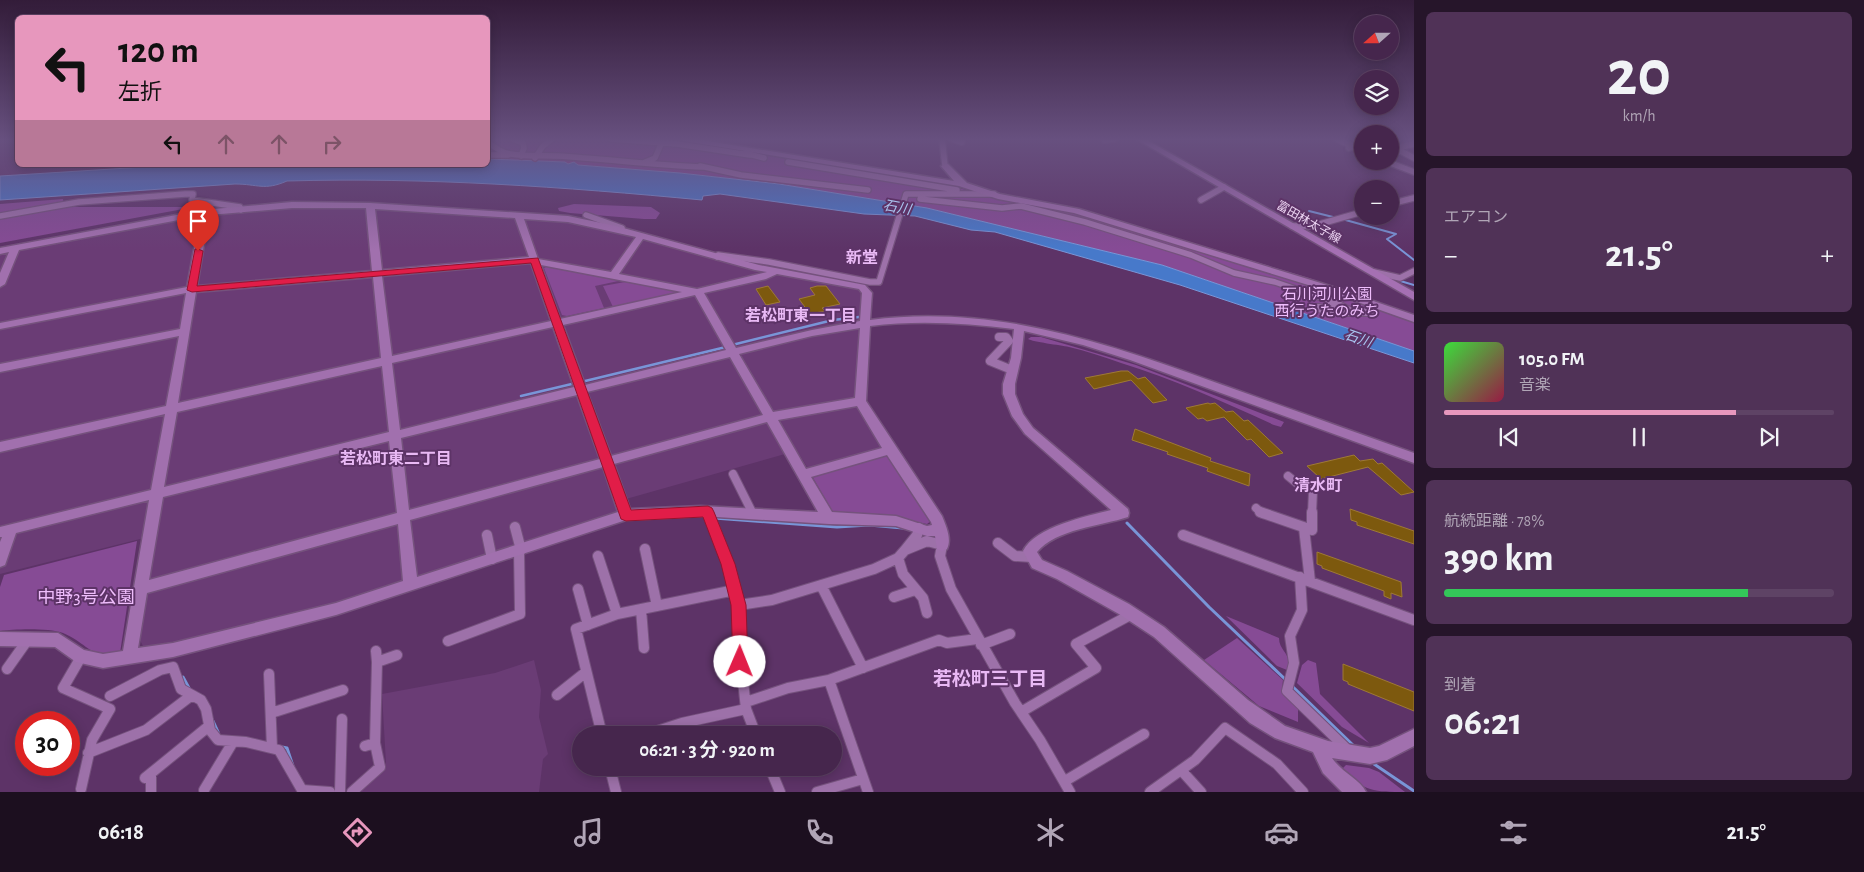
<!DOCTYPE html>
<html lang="ja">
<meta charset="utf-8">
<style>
:root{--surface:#46264d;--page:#503257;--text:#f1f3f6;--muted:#b0a5b6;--line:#5e4365;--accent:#e797bd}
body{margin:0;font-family:"Alegreya Sans","Noto Sans JP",sans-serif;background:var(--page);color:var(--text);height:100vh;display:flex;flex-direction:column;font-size:19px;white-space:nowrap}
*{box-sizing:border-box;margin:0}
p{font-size:16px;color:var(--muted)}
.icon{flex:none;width:28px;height:28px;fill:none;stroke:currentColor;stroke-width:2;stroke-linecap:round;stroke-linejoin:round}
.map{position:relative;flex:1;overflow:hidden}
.drawer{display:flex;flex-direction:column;gap:12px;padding:12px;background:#26152a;width:450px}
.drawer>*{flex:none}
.top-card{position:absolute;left:15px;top:15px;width:475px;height:152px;border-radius:8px;box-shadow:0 2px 12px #0003,0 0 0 1px var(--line);background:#e797bd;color:#111;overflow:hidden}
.needle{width:32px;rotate:249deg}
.controls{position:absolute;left:1354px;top:15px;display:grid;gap:10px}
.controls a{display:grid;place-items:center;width:45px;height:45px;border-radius:50%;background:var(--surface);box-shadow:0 2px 12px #0003,0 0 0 1px var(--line);font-size:25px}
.speed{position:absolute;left:15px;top:711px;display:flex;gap:10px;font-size:25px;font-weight:700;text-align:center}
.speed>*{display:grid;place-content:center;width:65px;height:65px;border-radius:50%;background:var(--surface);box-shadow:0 2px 12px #0003,0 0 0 1px var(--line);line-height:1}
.speed .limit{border:8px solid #d22;background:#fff;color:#111}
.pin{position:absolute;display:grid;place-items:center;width:42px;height:42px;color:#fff;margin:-51px -21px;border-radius:50% 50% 50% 0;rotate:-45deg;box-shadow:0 0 5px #0007}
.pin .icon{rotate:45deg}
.me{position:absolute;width:55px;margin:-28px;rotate:1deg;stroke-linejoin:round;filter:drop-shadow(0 0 4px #0008)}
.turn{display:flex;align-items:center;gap:18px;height:105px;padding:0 20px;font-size:22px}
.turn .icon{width:65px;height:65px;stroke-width:2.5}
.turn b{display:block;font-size:35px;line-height:42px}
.lanes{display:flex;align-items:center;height:48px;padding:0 20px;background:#0003;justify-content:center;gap:25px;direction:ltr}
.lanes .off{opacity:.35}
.big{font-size:38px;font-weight:700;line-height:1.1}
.drawer .card{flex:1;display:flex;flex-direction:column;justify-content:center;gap:8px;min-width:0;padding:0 18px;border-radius:8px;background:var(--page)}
.drawer .dial{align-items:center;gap:0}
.dial b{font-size:65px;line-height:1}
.song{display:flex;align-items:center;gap:15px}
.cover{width:60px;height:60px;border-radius:8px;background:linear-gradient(135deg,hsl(120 70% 55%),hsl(340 70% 35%))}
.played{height:5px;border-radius:2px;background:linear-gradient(90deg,var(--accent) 75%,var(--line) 75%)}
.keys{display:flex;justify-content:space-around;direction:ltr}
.heat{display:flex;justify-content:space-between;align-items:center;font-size:28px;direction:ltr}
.charge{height:8px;border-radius:4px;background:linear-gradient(90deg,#34c759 78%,var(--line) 0)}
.trip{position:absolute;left:572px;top:726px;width:270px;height:50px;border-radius:25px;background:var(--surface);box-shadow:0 2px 12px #0003,0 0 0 1px var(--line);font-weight:700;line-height:50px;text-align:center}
.dock{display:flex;height:80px;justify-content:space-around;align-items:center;background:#1c0f1f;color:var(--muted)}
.dock .icon{width:35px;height:35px}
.dock .on{color:var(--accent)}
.dock b{font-size:22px;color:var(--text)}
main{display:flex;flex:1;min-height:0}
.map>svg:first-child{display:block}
.built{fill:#6a3c75}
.green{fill:#864b95}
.water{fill:#4779ca;stroke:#7995d7}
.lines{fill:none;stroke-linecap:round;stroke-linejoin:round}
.stream-far2{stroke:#7995d7;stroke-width:2}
.stream-far1{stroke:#7995d7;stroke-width:2.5}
.stream{stroke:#7995d7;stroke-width:3}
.building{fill:#7d590e;stroke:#9e7936}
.street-far2-casing{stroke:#75527d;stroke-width:8}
.street-far1-casing{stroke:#75527d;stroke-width:10}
.street-casing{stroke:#75527d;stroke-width:12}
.secondary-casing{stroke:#75527d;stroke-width:3}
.primary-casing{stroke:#75527d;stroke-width:3}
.street-far2{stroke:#9d71a9;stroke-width:5.5}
.street-far1{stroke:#9d71a9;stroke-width:8}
.street{stroke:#9d71a9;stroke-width:10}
.secondary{fill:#a170ae;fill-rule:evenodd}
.primary{fill:#a570b3;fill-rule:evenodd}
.route{fill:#e11d48;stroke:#92132f}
.labels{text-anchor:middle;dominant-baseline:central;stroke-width:4;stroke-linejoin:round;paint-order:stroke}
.far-street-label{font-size:12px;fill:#eed6f4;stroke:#5d3367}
.far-water-label{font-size:14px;font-style:italic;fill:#aac5f0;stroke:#5d3367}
.park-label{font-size:15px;fill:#efbdfc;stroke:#5d3367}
.neighbourhood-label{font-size:16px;font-weight:bold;fill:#e9b9f5;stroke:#5d3367}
.near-park-label{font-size:18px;fill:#efbdfc;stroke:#5d3367}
.near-neighbourhood-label{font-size:19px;font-weight:bold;fill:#e9b9f5;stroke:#5d3367}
</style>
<main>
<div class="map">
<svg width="1414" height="792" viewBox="0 0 1414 792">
<rect width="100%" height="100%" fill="#5d3367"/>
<path class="built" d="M367,207L556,219L635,236L743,267L863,290L854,399L885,448L809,470L797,451L785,454L626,499L630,512L333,607L146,652L140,640L156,535L0,574V253L217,214L290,208Z
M534,660L541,690L539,717L548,754L543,759L539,792H362L361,789L378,775L386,763L382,694L495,673Z"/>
<path class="green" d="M488,139L681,140L946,184L976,193L1064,208H1077L1309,278L1414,315V351L1162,265L927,208L779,184L680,173L578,165L574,162L568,164L561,162L488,159Z
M63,199L64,207H194L0,243V204Z
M574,204L651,207L660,213L656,219H644L570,213L559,211L558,208Z
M548,266L623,280L595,286L604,308L567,316L562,315L544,268Z
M625,282L675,290L676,293L613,307L603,286Z
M1031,337H1041L1136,365L1284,422L1281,427L1274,425C1224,402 1173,379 1121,363C1104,357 1086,351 1069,347C1060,345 1033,342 1028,339Z
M888,455L931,521L927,524L886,517L835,516L812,476Z
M137,541L120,653C87,658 88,643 63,633C49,628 15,629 0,631V587L4,575Z
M1226,616L1279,638C1279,652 1293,653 1287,670L1277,666Z
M1237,638L1283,680L1282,690L1298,707V722L1259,706L1204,660Z
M1308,660L1316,663L1320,694L1369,743L1342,727L1297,683L1302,665Z
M1346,765L1369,768L1379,772L1405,792C1376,792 1362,792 1343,768Z"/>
<path class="water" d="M488,159L565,162L568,164L574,162L578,165L680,173L779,184L927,208L1162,265L1414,351V363L1180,285L995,232L971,230L915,216L864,214L720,194L703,196L702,200C564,187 426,177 287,181C264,191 258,184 235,184L0,200V176L176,165H488Z"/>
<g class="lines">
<path class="stream-far2" d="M1309,211L1337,218
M1342,219L1396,234L1387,239L1414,260
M1397,280L1414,285"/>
<path class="stream-far1" d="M732,345L833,320L859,317
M581,382L726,347
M521,396L576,383"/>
<path class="stream" d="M714,518L837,527L869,525L903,528
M1127,523L1209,607L1286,680
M183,677L189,688
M1291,685L1356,748
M212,719L218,732
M282,747L287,748L293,766
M1371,762L1414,791"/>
</g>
<path class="building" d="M768,286L780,302L766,305L756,289Z
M817,286H826L840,304L822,308L825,311L810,314L799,299L815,295L810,288Z
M1121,371H1128L1138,379L1145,377L1167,400L1153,403L1131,380L1094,389L1085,378Z
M1208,403L1210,404L1215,403L1226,412L1233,411L1244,421L1248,420L1283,453L1269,457L1251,439L1247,440L1224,417L1207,421L1203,418L1198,419L1186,408Z
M1135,429L1211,458L1210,461L1250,474L1249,486L1207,471L1208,468L1167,454L1168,452L1132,440Z
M1354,455L1360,461L1373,459L1378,464L1382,463L1414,492L1401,495L1368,467L1321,479L1307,466Z
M1350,509L1414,531V544L1357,525V522L1351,520Z
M1317,552L1401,582L1402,597L1391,593V599L1384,596V591L1322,568V566L1317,564Z
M1343,664L1414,692V711L1348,684V682L1343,680Z"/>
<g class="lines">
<defs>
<path id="street-far2" d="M512,139L523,143L524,148L521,156
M611,139L677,144L750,155
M942,139L945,166
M952,139L962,142
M1337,139L1362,151
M1104,140L1115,139
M488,142C495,148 503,153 511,154C527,157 542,155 557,156C606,159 654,165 703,167
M1349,148L1362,141
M1395,148L1414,158
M1390,150L1414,144
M745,153L764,158
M488,155H508
M535,158L543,146L552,139
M1385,161L1414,172
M788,162L957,190
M643,163L655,158L662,142
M700,166L741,175L868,190
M920,199L1002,208L1021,206L1085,222L1191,255L1234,273L1275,282L1331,301
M1201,200L1224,187
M1390,204L1414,198
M586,215L622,228L621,230
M0,216L79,202L185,194H193L192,200L240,207L241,210
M1292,226H1313L1362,212
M717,257L718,255L769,262L870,282H879L906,194H994
M1374,272L1400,278L1414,271"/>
<path id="street-far1" d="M1329,300L1351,312
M1318,308L1342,312H1371
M999,337H1006L1009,341L990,361L1012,370
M733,474L753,514
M1288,476L1299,485L1313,491L1312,514
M1256,508L1263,514"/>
<path id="street" d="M708,512L728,564L739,605L741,662L746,709L756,735
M1260,512L1312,530V512
M515,527L521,550
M1304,528L1310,581
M487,535L492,559
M1183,535L1414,620
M998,543L1015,556L1032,557
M645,549L657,606
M905,550L917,535L919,528
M598,556L617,614
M898,558L903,574L923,598L927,613
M1300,577L1302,610L1290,636L1294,663L1287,691L1348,750
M821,585L863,668
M578,589L588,625
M894,597L915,590
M739,605L772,600L874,569L898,558L905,550L927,541L942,545L940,556L951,589L1015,703L1040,740L1070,792
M641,609L644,648
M448,641L520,614L519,550
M981,645L1010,634
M376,651L377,662
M81,657L63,688L110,709L92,740L81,789
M7,669L29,638
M269,674L272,748
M829,680L868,792
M557,695L586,672
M110,696L160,670L173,667L181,689L201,700L206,709L210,730L218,740L246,742L279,750L302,790L330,792
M746,702L788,688L829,680L939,640L947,643L977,639
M1021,712L1096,668L1076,644L1132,614
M271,713L343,690
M602,735L576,629L617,614L735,590
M645,735L682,723L746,709
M365,746L375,743
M88,753L146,730L192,695
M610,768L616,792
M770,768L780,792
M1181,770L1201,792
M151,773V792
M145,778L209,726
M1065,781L1144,734
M204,790L233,742
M340,792L342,719
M352,792L380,767L375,743L377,662L397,655
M817,792L863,779
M1150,792L1195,760L1225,728L1277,764L1303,792"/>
<path id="secondary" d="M680,139H695L954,181L941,166L948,164L967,183L1000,194L1079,209L1324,284L1414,315V322L1318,288L1074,213L998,199L959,186L684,141Z
M292,202L370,203L568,216L616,226L759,265L865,285L872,293L870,320C993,304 1104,342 1217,383C1283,406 1348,430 1414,453V463L1130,360L1083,345L1024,331L1021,358L1015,384V394L1023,414L1033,428L1128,509L1129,513L1128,517C1101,526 1056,529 1037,552L1042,560L1067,571L1129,604L1164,627L1248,700L1285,726L1328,741L1370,748L1379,746L1414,729V746L1387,760L1370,764L1332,758C1341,772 1360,779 1366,792H1342L1323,773L1313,752L1275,738L1250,723L1154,637L1119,614L1057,579L1032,568L1023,551C1035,527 1087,516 1111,510L1025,434L1012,416L1003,394V384L1011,358L1014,329C966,323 918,320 870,326L866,401L942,516C946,526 952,539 947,549L942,551L937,549L935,536H927L896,526L829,524L701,516L626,520L336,615L173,657L103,668L76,662L55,647L0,646V632L58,633L84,650L103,654L123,651L149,500L16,533L5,565L0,567V542L2,537H0V527L151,490L165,414L0,452V442L166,406L179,336L0,372V364L180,329L186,293L0,329V323L187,287L200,216L19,250L5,284L0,287V273L9,252L0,254V248L203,210ZM292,208H366L372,271L197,286L209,215ZM375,209L515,218L529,257L382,270ZM524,219L568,222L636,237L611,272L538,259ZM643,239L755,270L767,272L697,289L619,274ZM531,263L551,321L392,356L382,276ZM541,265L682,292L560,319ZM777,274L859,289L862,293L860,321L812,330L736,348L704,293L766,279ZM373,277L381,358L178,403L196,292ZM695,295L726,350L585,385L563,325ZM553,327L574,387L400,430L392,363ZM860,328L855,398L773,412L739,354L812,336ZM730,357L763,415L611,456L587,392ZM382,366L389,432L164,487L177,412ZM577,395L600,459L409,510L401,438ZM857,406L882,448L806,469L778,420ZM767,422L818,512L701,506L630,509L614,464ZM389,441L397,513L149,580L163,497ZM887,455L931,522L932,525L927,526L896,516L832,512L811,477ZM603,467L618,512L417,577L410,520ZM398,524L403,581L336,603L173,643L138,648L147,593Z"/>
<path id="primary" d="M1136,139H1145L1414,292V300Z"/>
</defs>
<use href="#street-far2" class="street-far2-casing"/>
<use href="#street-far1" class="street-far1-casing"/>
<use href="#street" class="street-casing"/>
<use href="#secondary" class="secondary-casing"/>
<use href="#primary" class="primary-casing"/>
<use href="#street-far2" class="street-far2"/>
<use href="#street-far1" class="street-far1"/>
<use href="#street" class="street"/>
<use href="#secondary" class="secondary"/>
<use href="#primary" class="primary"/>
</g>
<linearGradient id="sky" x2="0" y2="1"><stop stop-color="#331c39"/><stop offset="0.56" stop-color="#67507f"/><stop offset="1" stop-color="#67507f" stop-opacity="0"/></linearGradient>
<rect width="1414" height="249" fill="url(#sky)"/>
<path class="route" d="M195,249H198L203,251L197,286L538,258L631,510L708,506L712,508L714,512L735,564L746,605L748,662L746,667L740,669L735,667L733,662L731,605L721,564L703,517L626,521L621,519L531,263L192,292L187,290Z"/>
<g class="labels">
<g class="far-street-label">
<text transform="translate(1309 222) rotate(30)">富田林太子線</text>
</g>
<g class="far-water-label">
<text transform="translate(897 208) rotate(10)">石川</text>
<text transform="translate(1358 339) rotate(19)">石川</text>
</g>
<g class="park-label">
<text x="1327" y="294">石川河川公園<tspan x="1327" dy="17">西行うたのみち</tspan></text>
</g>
<g class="neighbourhood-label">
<text x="862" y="258">新堂</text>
<text x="801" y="316">若松町東一丁目</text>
<text x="396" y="459">若松町東二丁目</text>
<text x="1318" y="486">清水町</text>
</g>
<g class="near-park-label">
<text x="86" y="598">中野3号公園</text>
</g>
<g class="near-neighbourhood-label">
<text x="990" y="679">若松町三丁目</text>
</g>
</g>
</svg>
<div class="controls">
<a><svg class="needle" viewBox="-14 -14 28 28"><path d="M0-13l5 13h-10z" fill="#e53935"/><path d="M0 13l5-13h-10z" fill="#b0a5b6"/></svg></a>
<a><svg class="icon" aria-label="layers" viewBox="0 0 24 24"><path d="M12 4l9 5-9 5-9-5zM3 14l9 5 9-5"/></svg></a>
<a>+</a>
<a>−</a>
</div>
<div class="speed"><div class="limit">30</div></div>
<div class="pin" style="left:198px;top:251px;background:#d93025"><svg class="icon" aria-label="arrive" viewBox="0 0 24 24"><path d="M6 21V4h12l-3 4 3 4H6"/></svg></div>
<svg class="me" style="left:740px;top:662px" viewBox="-20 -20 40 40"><circle r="19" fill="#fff"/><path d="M0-13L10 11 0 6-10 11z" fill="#e11d48"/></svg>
<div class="trip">06:21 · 3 分 · 920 m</div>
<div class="top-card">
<div class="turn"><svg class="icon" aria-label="left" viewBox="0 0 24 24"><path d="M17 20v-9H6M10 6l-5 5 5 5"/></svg><div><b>120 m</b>左折</div></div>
<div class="lanes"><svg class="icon" aria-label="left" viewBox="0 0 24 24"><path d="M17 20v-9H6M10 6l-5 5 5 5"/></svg><svg class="icon off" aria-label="ahead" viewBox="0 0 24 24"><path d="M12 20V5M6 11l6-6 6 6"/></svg><svg class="icon off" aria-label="ahead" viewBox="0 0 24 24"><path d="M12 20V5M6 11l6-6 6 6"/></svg><svg class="icon off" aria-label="right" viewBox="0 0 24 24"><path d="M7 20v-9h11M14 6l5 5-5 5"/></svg></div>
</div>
</div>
<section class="drawer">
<div class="card dial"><b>20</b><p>km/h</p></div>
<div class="card"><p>エアコン</p>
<div class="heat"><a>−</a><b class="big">21.5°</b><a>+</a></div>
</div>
<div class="card">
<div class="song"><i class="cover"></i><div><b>105.0 FM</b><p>音楽</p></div></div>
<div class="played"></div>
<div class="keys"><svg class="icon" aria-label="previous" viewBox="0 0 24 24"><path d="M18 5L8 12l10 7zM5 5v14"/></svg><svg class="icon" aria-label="pause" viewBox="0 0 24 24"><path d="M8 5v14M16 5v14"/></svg><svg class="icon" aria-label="next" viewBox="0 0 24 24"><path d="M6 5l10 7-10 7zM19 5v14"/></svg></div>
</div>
<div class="card"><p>航続距離 · 78%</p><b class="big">390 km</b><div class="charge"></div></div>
<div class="card"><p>到着</p><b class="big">06:21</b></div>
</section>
</main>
<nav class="dock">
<b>06:18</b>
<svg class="icon on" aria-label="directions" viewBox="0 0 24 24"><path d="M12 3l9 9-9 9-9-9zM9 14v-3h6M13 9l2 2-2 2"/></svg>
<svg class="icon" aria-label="music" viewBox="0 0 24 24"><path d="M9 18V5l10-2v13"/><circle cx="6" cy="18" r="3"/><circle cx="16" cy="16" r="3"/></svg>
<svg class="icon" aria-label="phone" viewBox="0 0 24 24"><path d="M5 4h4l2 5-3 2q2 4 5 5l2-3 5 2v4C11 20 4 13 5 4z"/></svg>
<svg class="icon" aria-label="climate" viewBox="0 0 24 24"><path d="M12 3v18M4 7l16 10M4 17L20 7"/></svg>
<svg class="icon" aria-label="car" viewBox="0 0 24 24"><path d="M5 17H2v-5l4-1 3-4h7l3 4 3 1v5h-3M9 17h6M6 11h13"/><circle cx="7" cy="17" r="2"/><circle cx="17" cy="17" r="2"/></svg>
<svg class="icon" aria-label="filters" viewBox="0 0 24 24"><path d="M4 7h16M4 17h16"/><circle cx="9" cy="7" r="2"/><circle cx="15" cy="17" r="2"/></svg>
<b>21.5°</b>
</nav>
